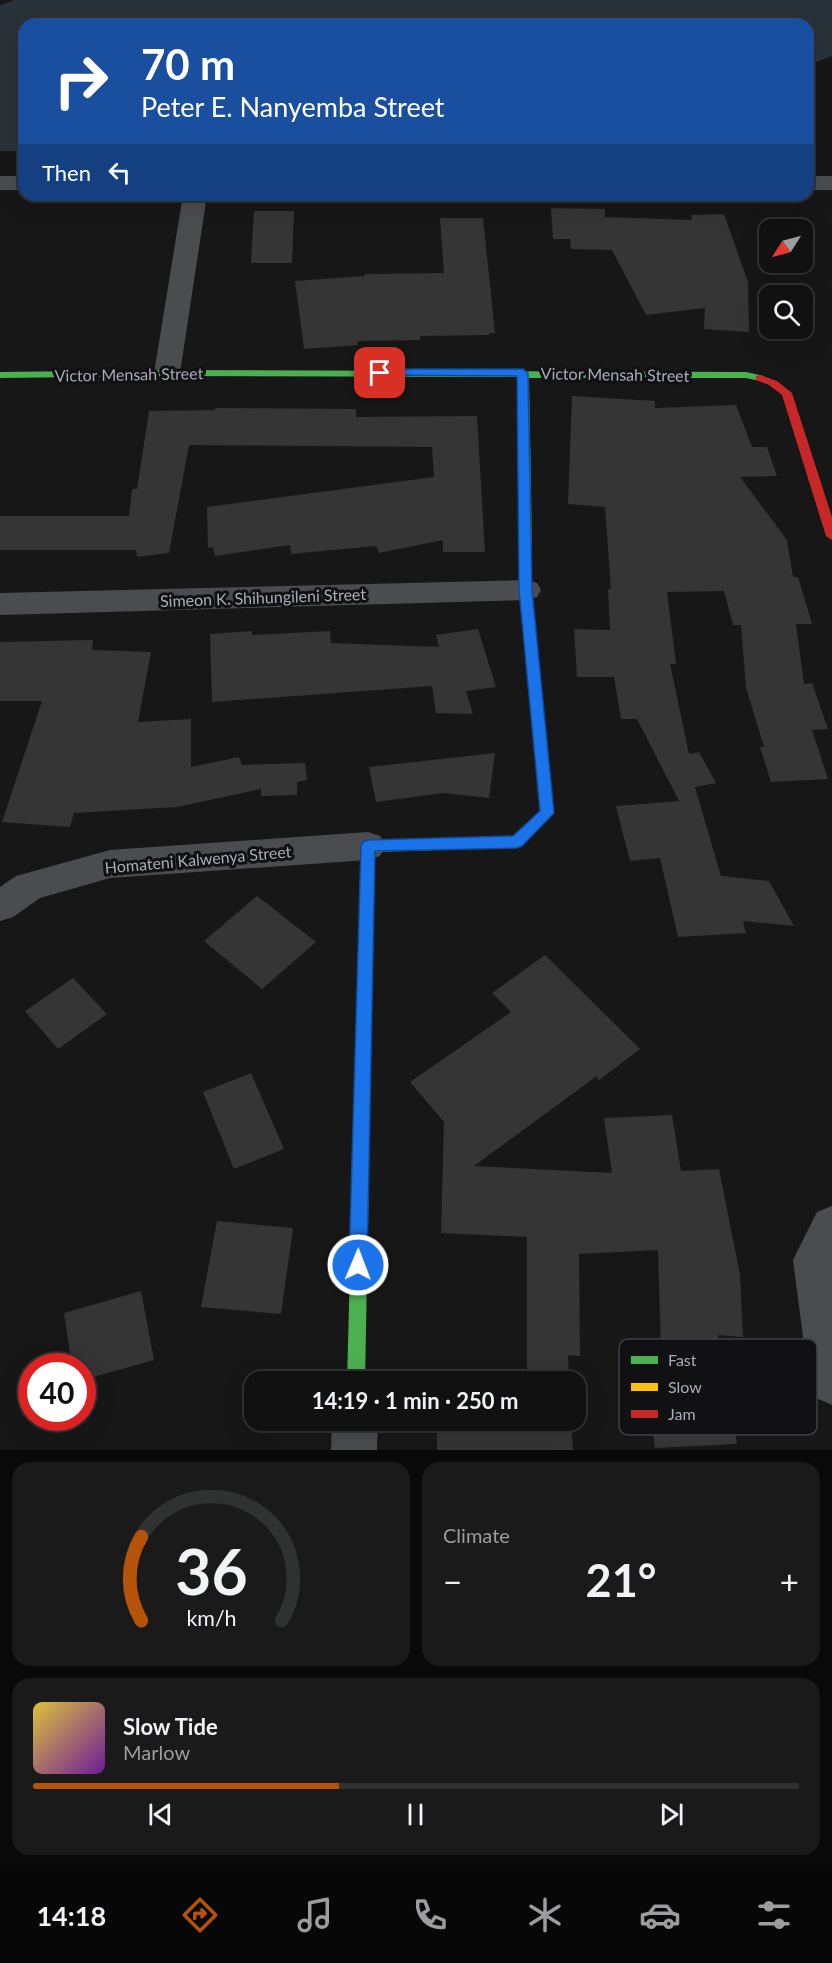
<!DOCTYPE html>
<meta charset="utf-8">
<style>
:root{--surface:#111;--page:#1a1a1a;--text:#f1f3f6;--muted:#9c9d9f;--line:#303131;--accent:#b45309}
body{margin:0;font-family:Lato,sans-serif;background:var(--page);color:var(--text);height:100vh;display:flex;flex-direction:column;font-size:22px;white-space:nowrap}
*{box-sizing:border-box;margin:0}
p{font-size:20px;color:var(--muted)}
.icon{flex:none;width:33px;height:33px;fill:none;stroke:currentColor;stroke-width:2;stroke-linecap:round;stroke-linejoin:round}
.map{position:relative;height:1450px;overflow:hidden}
.panel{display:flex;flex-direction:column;gap:12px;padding:12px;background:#090909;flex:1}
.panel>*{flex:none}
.guide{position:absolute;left:18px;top:18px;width:796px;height:183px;border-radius:18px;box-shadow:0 6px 24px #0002,0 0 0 2px var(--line);background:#1a4fa0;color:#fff;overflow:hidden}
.needle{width:39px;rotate:234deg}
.buttons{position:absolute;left:759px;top:219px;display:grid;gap:12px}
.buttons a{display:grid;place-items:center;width:54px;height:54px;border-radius:12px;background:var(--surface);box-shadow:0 6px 24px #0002,0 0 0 2px var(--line);font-size:30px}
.speed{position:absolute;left:18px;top:1353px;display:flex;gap:12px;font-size:30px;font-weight:700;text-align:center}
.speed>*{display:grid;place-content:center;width:78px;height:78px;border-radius:50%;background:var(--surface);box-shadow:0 6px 24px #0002,0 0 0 2px var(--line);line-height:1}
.speed .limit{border:9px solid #d22;background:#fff;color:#111}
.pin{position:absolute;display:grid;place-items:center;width:51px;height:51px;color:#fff;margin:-26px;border-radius:12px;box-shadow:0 3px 9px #0006}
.me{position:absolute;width:66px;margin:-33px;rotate:1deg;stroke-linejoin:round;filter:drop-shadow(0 0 4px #0008)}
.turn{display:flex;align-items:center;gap:21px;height:126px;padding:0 24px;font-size:27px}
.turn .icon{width:78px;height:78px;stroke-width:2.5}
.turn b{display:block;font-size:42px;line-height:51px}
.then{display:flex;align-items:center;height:57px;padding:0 24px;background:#0003;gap:12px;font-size:22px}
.big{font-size:45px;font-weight:700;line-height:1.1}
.panel .tile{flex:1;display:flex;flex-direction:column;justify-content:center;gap:9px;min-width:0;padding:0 21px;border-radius:18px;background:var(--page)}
.panel .dial{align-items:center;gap:0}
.dial svg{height:156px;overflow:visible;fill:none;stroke:var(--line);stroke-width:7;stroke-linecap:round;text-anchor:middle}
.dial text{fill:var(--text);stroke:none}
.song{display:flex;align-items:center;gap:18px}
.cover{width:72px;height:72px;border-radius:9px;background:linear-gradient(135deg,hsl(50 70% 55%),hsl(280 70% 35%))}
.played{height:6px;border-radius:3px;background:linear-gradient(90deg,var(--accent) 40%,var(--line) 40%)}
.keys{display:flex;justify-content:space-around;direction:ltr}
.heat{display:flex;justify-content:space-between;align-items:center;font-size:33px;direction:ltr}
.panel .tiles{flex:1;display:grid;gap:12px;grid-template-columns:1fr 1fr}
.tile:last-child{grid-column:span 2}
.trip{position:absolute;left:244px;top:1371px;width:342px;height:60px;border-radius:18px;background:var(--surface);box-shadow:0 6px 24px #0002,0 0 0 2px var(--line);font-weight:700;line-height:60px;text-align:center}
.tab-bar{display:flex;height:96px;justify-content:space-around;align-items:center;background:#070707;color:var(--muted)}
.tab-bar .icon{width:42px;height:42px}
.tab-bar .on{color:var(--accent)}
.tab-bar b{font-size:27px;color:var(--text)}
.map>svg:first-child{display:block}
.water{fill:#2a3239}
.building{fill:#353536}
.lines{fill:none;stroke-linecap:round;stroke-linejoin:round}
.street{fill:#4b4c50;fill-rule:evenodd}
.fast{fill:#4caf50;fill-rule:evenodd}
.slow{fill:#ffc107;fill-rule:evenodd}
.jam{fill:#c62828;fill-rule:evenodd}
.route{fill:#1a73e8;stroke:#114b97;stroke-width:1.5}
.labels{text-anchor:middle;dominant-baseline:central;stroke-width:6;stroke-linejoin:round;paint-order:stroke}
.street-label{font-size:16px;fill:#a8adb8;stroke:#111113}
.key{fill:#111113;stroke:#3e4045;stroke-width:1.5}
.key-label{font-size:16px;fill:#a8adb8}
</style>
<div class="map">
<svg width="832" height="1450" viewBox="0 0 832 1450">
<rect width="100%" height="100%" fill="#171717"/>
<path class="water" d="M15,0H832V56L809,65L808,24H24V151H0V5Z"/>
<path class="building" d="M551,208L605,209V217L692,220L691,215L724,214L748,282L749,332L704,329L705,308L646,315L612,250L571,249L570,239H553Z
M254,211H294L292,263H251Z
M440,218H483L495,333H489V335L420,336V340L357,341L358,345L304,349L295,281L365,276V274L444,273Z
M572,396L655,401V408L736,405L752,447H767L777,476L740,477L787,540L793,577H798L812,624H796L804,684L812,683L828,729L812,730L828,779L771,782L760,747H764L746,688L741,625H733L724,591L667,592L676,664H670L689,754L699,752L716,783L695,787L721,876L769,881L794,926L743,921L746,933L678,937L660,858L630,861L616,806L679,801L637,719H621L614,677H577L574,629L610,630L608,589H611L605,507L568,504Z
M215,408L356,409V417L477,416L485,552H443V540L379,553L376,546L291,554L290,545L215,556L213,547L208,548L207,507L434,477L432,447L189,445L169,553L137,557L136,550H0V516H129L132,489H137L149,411L215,410Z
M478,629L496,687L466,691L473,714L436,713L432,686L212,702L210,634L252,631V635L330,631L331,643L439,647L436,635Z
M93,640L92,650L151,652L138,722L191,719V767L239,757L242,765L305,763L307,780L297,782V795L261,796V789L177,807L74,813L70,827L2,822L42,701H0V642Z
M495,753L489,798L444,793L376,802L369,767Z
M257,896L316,942L262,989L204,941Z
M545,955L640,1049L598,1081L597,1076L474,1166L612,1173L604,1118L672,1115L681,1171L719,1169L740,1275L743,1337L718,1335L737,1444L655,1448L646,1383H662L658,1250L579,1254L580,1356L568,1355L569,1382H437V1375L527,1376V1237L441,1233L444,1122L410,1082L511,1012L492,993Z
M73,978L107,1014L58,1049L25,1011Z
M251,1073L284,1149L234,1169L203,1092Z
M217,1221L293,1228L281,1314L201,1307Z
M141,1291L154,1360L82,1380V1366H72L64,1313Z
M437,1420H571L573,1450H437Z"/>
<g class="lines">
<path class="street" d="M0,176H24V190H0Z
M808,176H832V190H808Z
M183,195H207L180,373L176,379L167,381L158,379L154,373Z
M526,580L537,583L541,590L537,597L526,600L0,615V593Z
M368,832L380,836L386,846L380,856L368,860L110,878L40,898L13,917L0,921V887L16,876L110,850Z
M832,1206V1405L816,1398L809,1382L793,1260L817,1212Z
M332,1420H378L377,1450H331Z"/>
<path class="fast" d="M167,370L746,372L764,376L765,378L760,381L746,378H529L531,485L525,489L519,485L518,377L167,376L0,378V372Z
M477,837L482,839L484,843L482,847L477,849L375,852L365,1382H347L361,846L363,842L368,840Z"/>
<path class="slow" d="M525,481L531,485L532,590L554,813L522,846L477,849L472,847L470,843L472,839L514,836L540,811L520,590L519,485Z"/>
<path class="jam" d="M760,375L777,381L792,393L832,517V540L826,536L782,395L769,385L756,380V376Z"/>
</g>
<path class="route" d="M380,369H523L528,373L532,590L554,813L522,846L517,848L375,851L367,1265L365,1271L358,1274L352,1271L349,1265L361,846L363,842L368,840L513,836L540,811L519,590L517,376L377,375L375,373Z"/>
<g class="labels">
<g class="street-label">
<text transform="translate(129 374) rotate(-1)">Victor Mensah Street</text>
<text transform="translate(615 374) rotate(1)">Victor Mensah Street</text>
<text transform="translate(263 597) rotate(-2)">Simeon K. Shihungileni Street</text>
<text transform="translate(198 859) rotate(-5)">Homateni Kalwenya Street</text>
</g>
</g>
<rect x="619" y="1339" width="198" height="96" rx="9" class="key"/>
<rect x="631" y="1356" width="27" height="8" fill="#4caf50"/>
<rect x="631" y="1383" width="27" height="8" fill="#ffc107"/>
<rect x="631" y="1410" width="27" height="8" fill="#c62828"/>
<g class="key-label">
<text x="668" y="1366">Fast</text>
<text x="668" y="1393">Slow</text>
<text x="668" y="1420">Jam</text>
</g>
</svg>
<div class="buttons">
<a><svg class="needle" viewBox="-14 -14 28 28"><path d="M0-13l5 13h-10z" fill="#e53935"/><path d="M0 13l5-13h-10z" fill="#9c9d9f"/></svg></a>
<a><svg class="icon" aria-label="search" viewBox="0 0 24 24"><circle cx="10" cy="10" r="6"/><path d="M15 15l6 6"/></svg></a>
</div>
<div class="speed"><div class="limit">40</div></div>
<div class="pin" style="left:380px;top:373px;background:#d93025"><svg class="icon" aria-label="arrive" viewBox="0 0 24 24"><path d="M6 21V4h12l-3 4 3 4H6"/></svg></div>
<svg class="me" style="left:358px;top:1265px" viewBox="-20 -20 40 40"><circle r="17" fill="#1a73e8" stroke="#fff" stroke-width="3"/><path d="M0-11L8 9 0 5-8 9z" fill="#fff"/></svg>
<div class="trip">14:19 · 1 min · 250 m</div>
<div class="guide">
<div class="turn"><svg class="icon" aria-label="right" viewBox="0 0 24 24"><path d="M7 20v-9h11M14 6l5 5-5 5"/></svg><div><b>70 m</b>Peter E. Nanyemba Street</div></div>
<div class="then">Then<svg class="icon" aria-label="left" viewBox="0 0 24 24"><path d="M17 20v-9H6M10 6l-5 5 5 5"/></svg></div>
</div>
</div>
<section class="panel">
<div class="tiles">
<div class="tile dial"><svg viewBox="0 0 100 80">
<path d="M14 69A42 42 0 1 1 86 69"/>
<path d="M14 69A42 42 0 0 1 14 26" stroke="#b45309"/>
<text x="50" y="56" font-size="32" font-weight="700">36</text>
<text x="50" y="72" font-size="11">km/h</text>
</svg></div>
<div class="tile"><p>Climate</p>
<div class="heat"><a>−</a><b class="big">21°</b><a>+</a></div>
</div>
<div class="tile">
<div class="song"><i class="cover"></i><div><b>Slow Tide</b><p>Marlow</p></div></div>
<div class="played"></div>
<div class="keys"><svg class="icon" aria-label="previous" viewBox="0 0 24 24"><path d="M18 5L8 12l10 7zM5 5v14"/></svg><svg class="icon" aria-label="pause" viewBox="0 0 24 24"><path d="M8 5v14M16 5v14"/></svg><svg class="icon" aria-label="next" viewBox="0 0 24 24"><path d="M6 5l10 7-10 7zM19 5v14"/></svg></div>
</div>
</div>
</section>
<nav class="tab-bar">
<b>14:18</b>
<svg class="icon on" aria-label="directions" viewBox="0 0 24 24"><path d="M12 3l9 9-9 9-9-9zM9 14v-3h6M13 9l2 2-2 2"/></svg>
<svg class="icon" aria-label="music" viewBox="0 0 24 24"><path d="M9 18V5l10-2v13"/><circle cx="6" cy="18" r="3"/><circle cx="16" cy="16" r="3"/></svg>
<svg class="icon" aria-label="phone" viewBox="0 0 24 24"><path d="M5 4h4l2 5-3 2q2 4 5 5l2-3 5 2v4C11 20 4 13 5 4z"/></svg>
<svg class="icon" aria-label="climate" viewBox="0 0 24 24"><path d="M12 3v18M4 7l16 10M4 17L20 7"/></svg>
<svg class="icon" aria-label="car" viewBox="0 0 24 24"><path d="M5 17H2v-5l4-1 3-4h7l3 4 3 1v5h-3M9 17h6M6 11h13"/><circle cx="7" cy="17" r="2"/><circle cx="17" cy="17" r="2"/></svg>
<svg class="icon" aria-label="filters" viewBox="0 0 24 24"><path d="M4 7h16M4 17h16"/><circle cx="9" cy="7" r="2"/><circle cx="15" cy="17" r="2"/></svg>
</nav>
